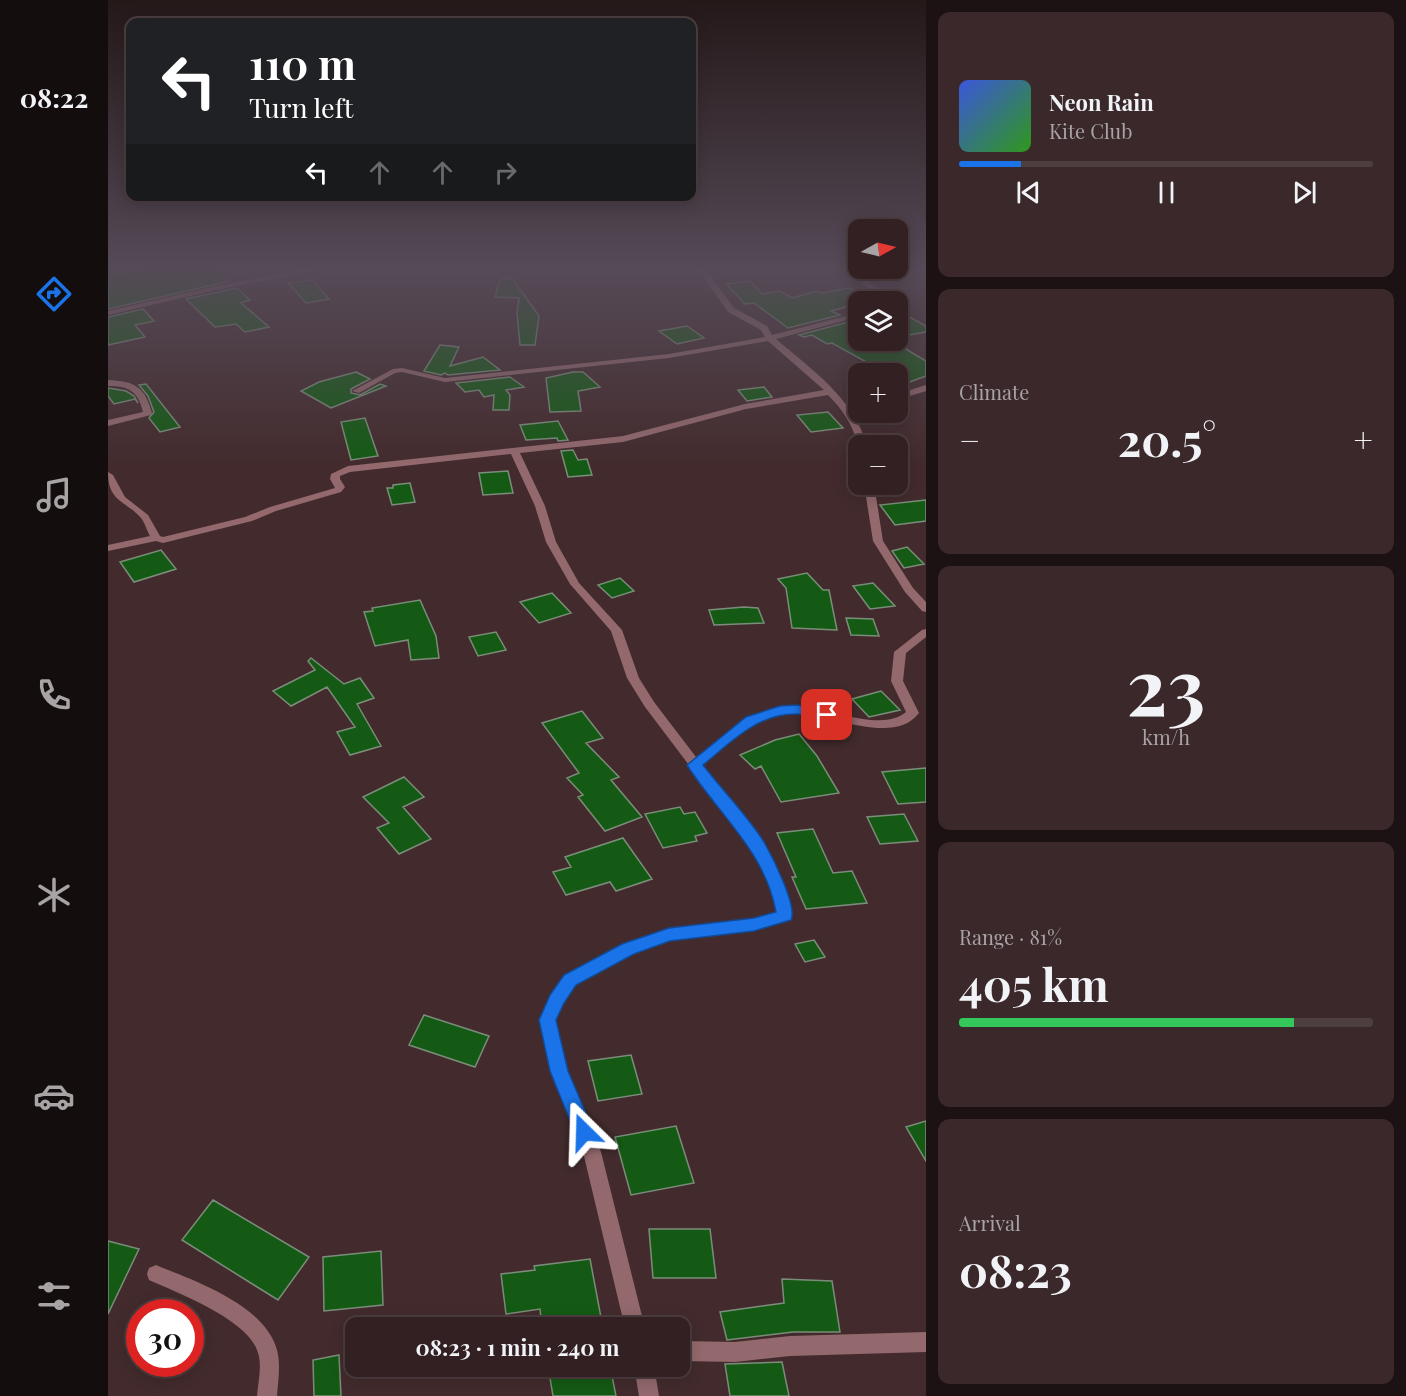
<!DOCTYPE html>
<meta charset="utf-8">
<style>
:root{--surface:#322022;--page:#3a282a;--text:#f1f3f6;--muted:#a8a3a5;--line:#4d3e40;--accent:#1a73e8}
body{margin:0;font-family:"Playfair Display",serif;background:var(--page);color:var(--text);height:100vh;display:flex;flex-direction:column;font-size:22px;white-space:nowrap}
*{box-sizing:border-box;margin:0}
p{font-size:20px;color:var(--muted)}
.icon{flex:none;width:33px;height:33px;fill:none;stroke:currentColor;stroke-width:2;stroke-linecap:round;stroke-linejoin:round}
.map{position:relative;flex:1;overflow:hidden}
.drawer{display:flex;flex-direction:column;gap:12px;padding:12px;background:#1c1213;width:480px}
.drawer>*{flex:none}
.hud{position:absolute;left:18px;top:18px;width:570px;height:183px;border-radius:12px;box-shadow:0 3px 15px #0003,0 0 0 2px var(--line);background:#202124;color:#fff;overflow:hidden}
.needle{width:39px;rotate:82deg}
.tools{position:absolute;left:740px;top:219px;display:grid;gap:12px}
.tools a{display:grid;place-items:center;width:60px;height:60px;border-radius:12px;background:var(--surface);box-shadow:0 3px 15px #0003,0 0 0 2px var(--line);font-size:30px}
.speed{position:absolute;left:18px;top:1299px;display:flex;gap:12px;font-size:30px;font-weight:700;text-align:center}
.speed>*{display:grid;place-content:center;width:78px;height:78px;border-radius:50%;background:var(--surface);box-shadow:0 3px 15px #0003,0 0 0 2px var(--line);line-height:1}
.speed .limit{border:9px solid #d22;background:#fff;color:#111}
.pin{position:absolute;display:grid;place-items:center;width:51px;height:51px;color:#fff;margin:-26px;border-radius:12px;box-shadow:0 3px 9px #0006}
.me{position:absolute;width:66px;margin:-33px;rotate:338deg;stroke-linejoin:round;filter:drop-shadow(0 0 4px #0008)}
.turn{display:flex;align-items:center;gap:21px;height:126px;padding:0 24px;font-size:27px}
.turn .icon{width:78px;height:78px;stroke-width:2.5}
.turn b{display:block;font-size:42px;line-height:51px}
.lanes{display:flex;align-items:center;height:57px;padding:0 24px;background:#0003;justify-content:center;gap:30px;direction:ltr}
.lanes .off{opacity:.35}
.big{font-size:45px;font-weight:700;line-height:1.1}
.drawer .card{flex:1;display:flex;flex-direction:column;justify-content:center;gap:9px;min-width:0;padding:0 21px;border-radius:12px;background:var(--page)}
.drawer .dial{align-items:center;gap:0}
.dial b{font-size:78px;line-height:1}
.song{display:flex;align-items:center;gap:18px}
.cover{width:72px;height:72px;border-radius:9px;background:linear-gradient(135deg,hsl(230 70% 55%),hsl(110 70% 35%))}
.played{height:6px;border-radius:3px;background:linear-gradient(90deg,var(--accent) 15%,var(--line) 15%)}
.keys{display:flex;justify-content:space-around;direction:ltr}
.heat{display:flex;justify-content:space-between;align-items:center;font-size:33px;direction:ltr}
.charge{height:9px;border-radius:4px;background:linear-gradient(90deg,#34c759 81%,var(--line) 0)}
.trip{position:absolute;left:237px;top:1317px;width:345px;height:60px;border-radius:12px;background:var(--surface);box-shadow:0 3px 15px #0003,0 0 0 2px var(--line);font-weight:700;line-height:60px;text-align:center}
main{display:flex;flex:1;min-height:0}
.dock{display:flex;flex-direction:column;width:108px;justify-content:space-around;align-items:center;background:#140d0e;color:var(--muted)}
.dock .icon{width:42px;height:42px}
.dock .selected{color:var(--accent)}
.dock b{font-size:27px;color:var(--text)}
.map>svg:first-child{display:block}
.building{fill:#145a14;stroke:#7b8d7a;stroke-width:1.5}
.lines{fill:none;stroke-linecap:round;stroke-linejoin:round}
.street{fill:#93696d;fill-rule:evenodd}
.route{fill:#1a73e8;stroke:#114b97;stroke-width:1.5}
</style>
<main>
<nav class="dock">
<b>08:22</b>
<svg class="icon selected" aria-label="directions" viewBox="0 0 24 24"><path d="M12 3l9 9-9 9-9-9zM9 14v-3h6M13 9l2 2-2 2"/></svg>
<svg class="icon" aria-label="music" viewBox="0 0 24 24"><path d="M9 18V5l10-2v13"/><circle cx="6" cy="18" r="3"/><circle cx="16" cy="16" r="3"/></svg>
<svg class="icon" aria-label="phone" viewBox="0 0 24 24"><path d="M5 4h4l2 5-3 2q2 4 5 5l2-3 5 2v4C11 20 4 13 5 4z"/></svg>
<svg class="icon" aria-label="climate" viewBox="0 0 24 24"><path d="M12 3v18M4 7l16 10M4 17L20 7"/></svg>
<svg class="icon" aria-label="car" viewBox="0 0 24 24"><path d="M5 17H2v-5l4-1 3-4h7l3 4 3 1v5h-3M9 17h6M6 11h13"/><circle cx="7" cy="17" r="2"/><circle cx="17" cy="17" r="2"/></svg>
<svg class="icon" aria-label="filters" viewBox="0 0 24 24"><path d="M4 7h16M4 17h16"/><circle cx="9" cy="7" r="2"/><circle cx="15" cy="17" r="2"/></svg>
</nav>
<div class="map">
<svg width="818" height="1396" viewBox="0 0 818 1396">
<rect width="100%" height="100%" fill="#432b2d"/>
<path class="building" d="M45,269L109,270L122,281L0,309V275Z
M404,278L431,316L427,345H412L409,313L411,298L387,297L392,279Z
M204,280L221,299L198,303L180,283Z
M642,281L654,294L672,291L684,298L709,291L713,293L742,288L762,300L750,302V304L723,311L732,315L680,328L646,303L637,304L618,284Z
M129,288L142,300L133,303L161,327L137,332L128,324L107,327L78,299Z
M35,309L46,321L27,325L37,337L0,345V317Z
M789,310L818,326V332L789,337Z
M744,321L750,324V340H783L818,361V376L799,383L789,378V374H780L724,343L719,344L704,335L696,337L691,335Z
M579,326L596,338L569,344L551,331Z
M332,345L351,347L342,366L375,357L392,370L340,375L337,373L333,375L316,371Z
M248,372L262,379L243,389V393L252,395L272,384L278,386L223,408L193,391L211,382Z
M465,372H475L492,387L470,391L473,411L442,412L438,378Z
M402,377L416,387L398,390L402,395L401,410H385L386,395L376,397L371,390L357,392L348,383Z
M38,384L72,427L52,432L41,418L46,412L40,396L31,385Z
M656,387L664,397L639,401L630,390Z
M0,388L18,391L26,396L30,403L27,399L6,404L0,396Z
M720,412L735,428L703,432L689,415Z
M257,418L270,456L243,460L233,422Z
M450,421L460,440L450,441L449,438L418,440L412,425Z
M465,450L470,460L479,459L484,475L460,477L453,451Z
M400,471L405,493L375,495L371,473Z
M302,483L307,502L284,505L279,488H285V485Z
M818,500V521L787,525L772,505Z
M799,547L816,564L796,568L784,551Z
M53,550L68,569L26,582L12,562Z
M699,573L715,590H721L729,630L684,628L678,588L670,579Z
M512,578L526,591L504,598L490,585Z
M765,583L787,606L762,609L745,586Z
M444,593L463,613L431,623L412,602Z
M312,600L328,636L331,658L303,660L300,640L267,646L256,612L265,611L264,608Z
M636,607L650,608L656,623L606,625L601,610Z
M738,618L765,619L771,636L743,635Z
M388,632L398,650L370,656L361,637Z
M203,658L236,684L252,678L266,698L249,704L273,746L242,755L229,732L247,727L219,687L183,706L165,691L207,670L200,661Z
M773,691L792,710L761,717L744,699Z
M474,711L495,738L478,743L511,777L503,780L534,817L497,831L470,797L475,795L459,778L471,773L434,723Z
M691,734L709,756L731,793L673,802L653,766L647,769L632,755L667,740Z
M818,768V802L790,804L774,772Z
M296,777L316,797L295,807L323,839L291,854L269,828L281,823L255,797Z
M572,807L576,814L587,812L599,833L587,836L589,841L555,848L537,814Z
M796,814L810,841L772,844L759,817Z
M705,829L725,873L744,871L759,903L698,909L684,877H688L669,833Z
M515,838L544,879L508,891L502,882L458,895L445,872L463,867L457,857Z
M706,940L717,957L697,962L687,944Z
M316,1015L381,1036L367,1067L301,1045Z
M523,1055L534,1094L490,1101L480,1061Z
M818,1121V1161L798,1127Z
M568,1126L586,1183L523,1195L507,1137Z
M105,1200L201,1257L170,1300L74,1240Z
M541,1229H602L608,1278H545Z
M0,1241L31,1249L0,1314Z
M273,1251L275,1305L216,1311L215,1257Z
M482,1259L495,1328H434L432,1309L398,1314L393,1274L427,1270L426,1266Z
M674,1279L724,1281L732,1332H685L619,1340L612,1312L676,1303Z
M231,1355L233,1396H206L205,1360Z
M674,1362L681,1396H622L617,1364Z
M440,1366H502L508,1396H445Z"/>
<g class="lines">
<path class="street" d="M199,269H216L108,290L0,315V311L108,286Z
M590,269H597L626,308L659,326L664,335L750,313V317L668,339C703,369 747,399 759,446H750C745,425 735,410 720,395L638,409L515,442L412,453L437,506L448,542L471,583L514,630L531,678L546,702L588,757C615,736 641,711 676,706C710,702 772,735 798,712L783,681L786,652L814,630L818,629V637L798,653L795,681L811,713C784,749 713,708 675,714C643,718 618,746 595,765C614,790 637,815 654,842C663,855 689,906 682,919L647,931L562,941L525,953L467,984L455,1003L448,1020L459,1071L493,1152L537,1328H517L475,1152L443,1071L432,1020L444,996L457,976L515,945L561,929L647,919L669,912L667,898L643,847L537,707L519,678L503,631L462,584L438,542L427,506L403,454L242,472L232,476V479L237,487L233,492L168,511L144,521L55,543L48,541L0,551V545L42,536C39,531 37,523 33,518C17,500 0,502 0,472L5,475L17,497L40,515L52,536L55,537L137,517L162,507L227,488L222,479L223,474L240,466L515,436L637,404L716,390L660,341L561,358L337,382L294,372L287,373L251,393L244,391L285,369L294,368L337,378L561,354L657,337L653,330L620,312Z
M749,269H756L760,281L788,302H780L754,284Z
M0,380C27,381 37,387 44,413L43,415L0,426V420L35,412C30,391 21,386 0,386Z
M818,385V391L789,400V394Z
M756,484H766L775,541L805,588L818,602V612L814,611L797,592L765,541Z
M48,1265C87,1281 157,1305 169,1350C173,1365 170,1381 169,1396H149C150,1382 155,1364 149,1350C138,1319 70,1293 41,1280L39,1274L41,1268Z
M818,1332V1352L682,1356L627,1362L572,1361V1341L627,1342L682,1336Z
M526,1366H546L551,1396H531Z"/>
</g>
<linearGradient id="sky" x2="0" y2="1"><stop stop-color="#251819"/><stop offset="0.58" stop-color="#554a57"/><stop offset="1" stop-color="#554a57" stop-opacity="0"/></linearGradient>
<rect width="818" height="465" fill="url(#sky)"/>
<path class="route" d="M689,705L719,710L726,715L719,719C709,717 697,714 687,714C649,714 622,743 595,765C614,790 639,815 656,842C664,856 690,907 683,920L646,931L562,941L526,954L468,985L456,1003L448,1020L460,1071L486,1132L483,1138L476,1141L469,1138L442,1071L431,1020L442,995L456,975L514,944L561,928L646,918L668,912C657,851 610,814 579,765L638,717L672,706Z"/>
</svg>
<div class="tools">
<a><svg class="needle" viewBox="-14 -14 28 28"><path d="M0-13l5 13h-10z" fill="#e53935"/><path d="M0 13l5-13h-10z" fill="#a8a3a5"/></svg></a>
<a><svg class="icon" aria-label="layers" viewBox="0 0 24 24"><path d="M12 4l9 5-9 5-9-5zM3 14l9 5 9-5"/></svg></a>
<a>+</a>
<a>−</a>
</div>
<div class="speed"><div class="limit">30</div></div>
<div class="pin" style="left:719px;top:715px;background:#d93025"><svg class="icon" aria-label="arrive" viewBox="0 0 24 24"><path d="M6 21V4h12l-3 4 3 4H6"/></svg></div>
<svg class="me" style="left:476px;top:1132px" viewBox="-20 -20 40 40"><path d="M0-17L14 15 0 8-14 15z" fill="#1a73e8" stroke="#fff" stroke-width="4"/></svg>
<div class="trip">08:23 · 1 min · 240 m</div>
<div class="hud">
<div class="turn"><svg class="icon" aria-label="left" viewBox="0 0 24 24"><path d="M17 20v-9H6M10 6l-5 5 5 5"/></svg><div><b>110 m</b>Turn left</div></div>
<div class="lanes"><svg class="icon" aria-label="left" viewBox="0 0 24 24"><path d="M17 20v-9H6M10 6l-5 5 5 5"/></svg><svg class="icon off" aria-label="ahead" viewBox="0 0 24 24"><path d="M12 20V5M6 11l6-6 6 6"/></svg><svg class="icon off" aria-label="ahead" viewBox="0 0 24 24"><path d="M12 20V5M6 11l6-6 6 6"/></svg><svg class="icon off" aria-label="right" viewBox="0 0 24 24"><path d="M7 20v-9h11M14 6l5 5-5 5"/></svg></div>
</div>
</div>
<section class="drawer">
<div class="card">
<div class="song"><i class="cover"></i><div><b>Neon Rain</b><p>Kite Club</p></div></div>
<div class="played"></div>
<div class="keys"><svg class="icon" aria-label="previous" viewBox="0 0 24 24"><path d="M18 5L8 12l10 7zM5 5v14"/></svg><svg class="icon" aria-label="pause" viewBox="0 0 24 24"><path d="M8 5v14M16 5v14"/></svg><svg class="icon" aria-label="next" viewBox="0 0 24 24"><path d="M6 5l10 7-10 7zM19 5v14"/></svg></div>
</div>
<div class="card"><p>Climate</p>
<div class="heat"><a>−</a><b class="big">20.5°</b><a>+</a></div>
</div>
<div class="card dial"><b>23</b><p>km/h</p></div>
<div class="card"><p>Range · 81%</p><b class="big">405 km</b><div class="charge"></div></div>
<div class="card"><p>Arrival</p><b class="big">08:23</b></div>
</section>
</main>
